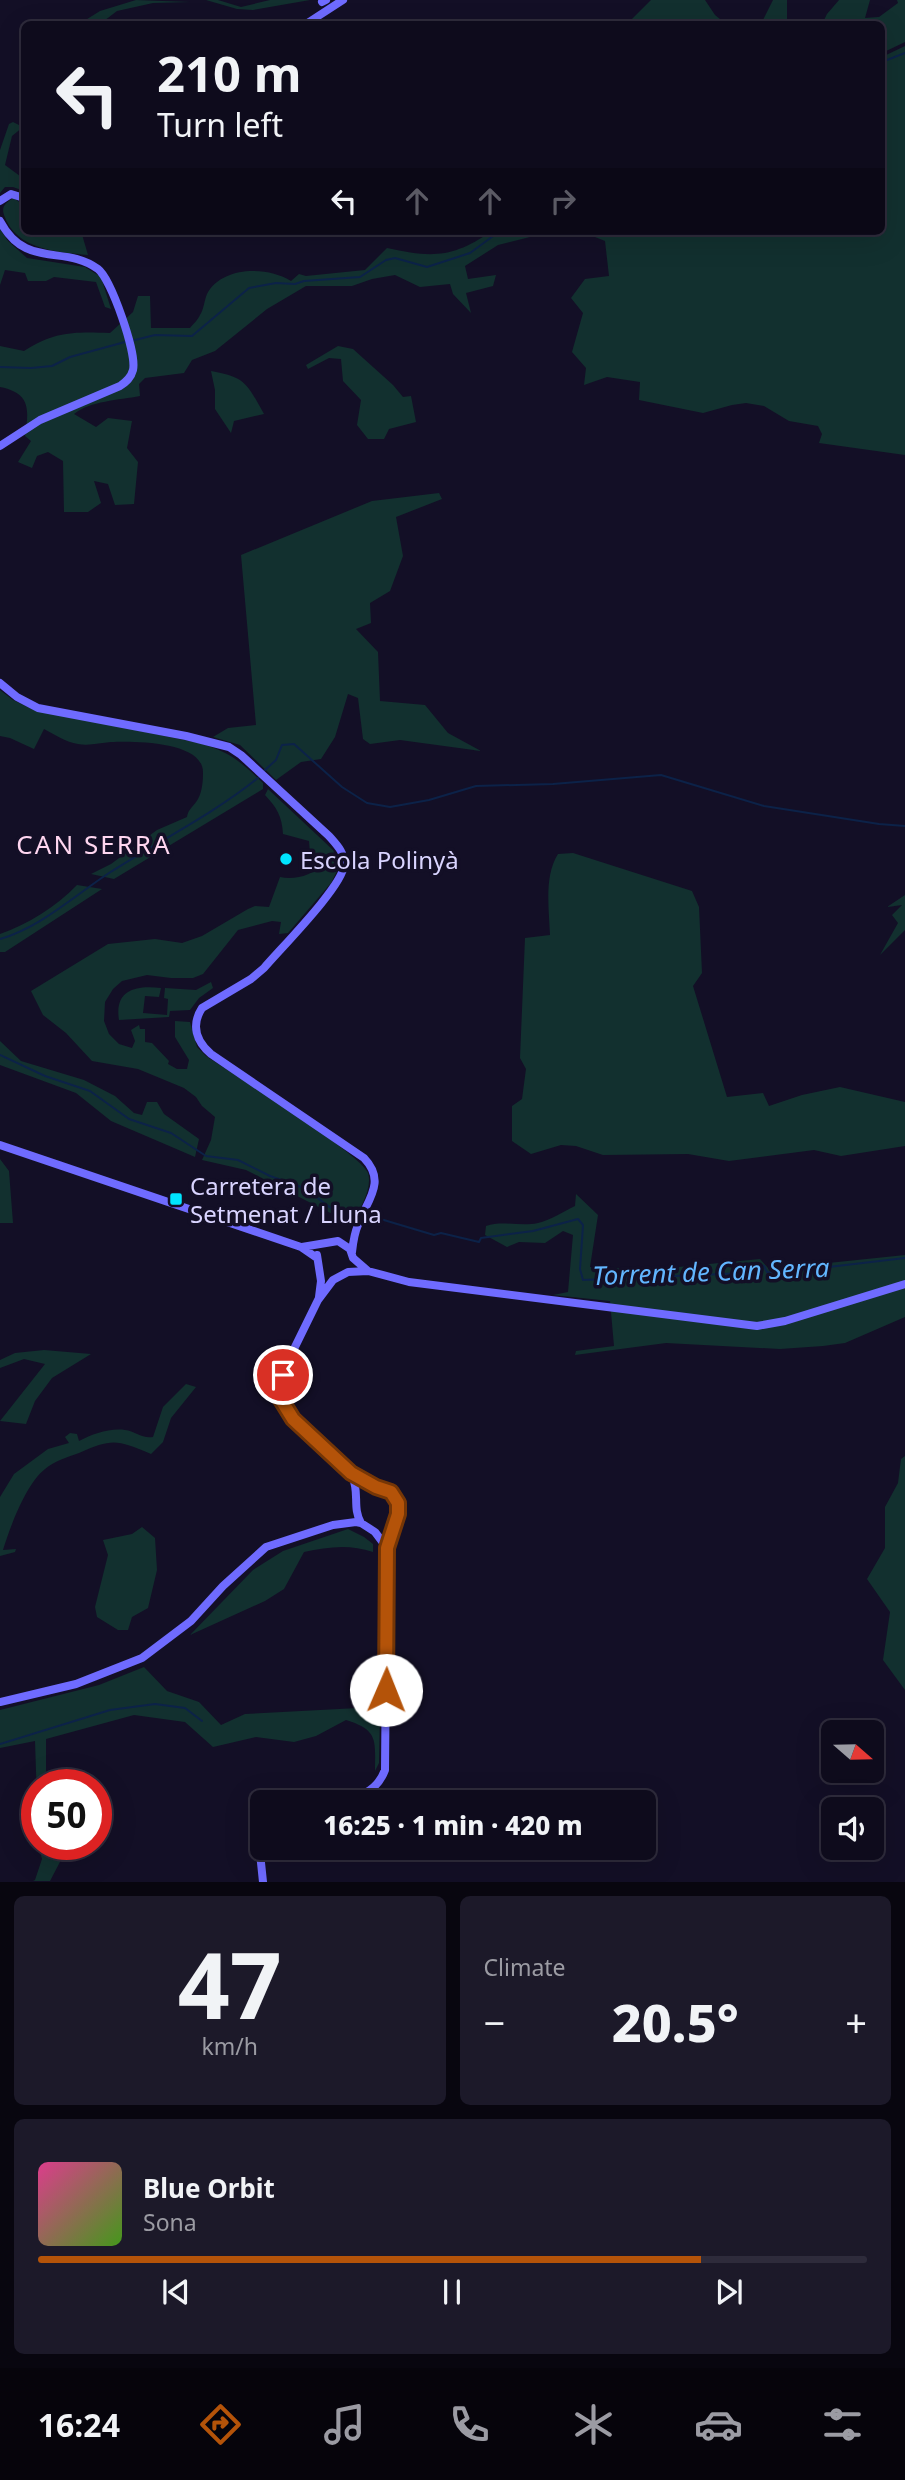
<!DOCTYPE html>
<meta charset="utf-8">
<style>
:root{--surface:#0e0b1c;--page:#1c1929;--text:#f1f3f6;--muted:#9b9ba3;--line:#2e2b3b;--accent:#b45309}
body{margin:0;font-family:"Noto Sans",sans-serif;background:var(--page);color:var(--text);height:100vh;display:flex;flex-direction:column;font-size:26px;white-space:nowrap}
*{box-sizing:border-box;margin:0}
p{font-size:23px;color:var(--muted)}
.icon{flex:none;width:38px;height:38px;fill:none;stroke:currentColor;stroke-width:2;stroke-linecap:round;stroke-linejoin:round}
.map{position:relative;height:1882px;overflow:hidden}
.details{display:flex;flex-direction:column;gap:14px;padding:14px;background:#08060f;flex:1}
.details>*{flex:none}
.banner{position:absolute;left:21px;top:21px;width:864px;height:214px;border-radius:10px;box-shadow:0 7px 28px #0002,0 0 0 2px var(--line);background:#0e0b1c;color:var(--text);overflow:hidden}
.needle{width:46px;rotate:110deg}
.fabs{position:absolute;left:821px;top:1720px;display:grid;gap:14px}
.fabs a{display:grid;place-items:center;width:63px;height:63px;border-radius:10px;background:var(--surface);box-shadow:0 7px 28px #0002,0 0 0 2px var(--line);font-size:35px}
.speed{position:absolute;left:21px;top:1769px;display:flex;gap:14px;font-size:35px;font-weight:700;text-align:center}
.speed>*{display:grid;place-content:center;width:91px;height:91px;border-radius:50%;background:var(--surface);box-shadow:0 7px 28px #0002,0 0 0 2px var(--line);line-height:1}
.speed .limit{border:10px solid #d22;background:#fff;color:#111}
.pin{position:absolute;display:grid;place-items:center;width:60px;height:60px;color:#fff;margin:-30px;border:4px solid #fff;border-radius:50%;box-shadow:0 2px 7px #0007}
.me{position:absolute;width:77px;margin:-38px;rotate:1deg;stroke-linejoin:round;filter:drop-shadow(0 0 5px #0008)}
.turn{display:flex;align-items:center;gap:24px;height:147px;padding:0 21px;font-size:32px}
.turn .icon{width:91px;height:91px;stroke-width:2.5}
.turn b{display:block;font-size:49px;line-height:60px}
.lanes{display:flex;align-items:center;height:66px;padding:0 21px;background:#0003;justify-content:center;gap:35px;direction:ltr}
.lanes .off{opacity:.35}
.big{font-size:52px;font-weight:800;line-height:1.1}
.details .card{flex:1;display:flex;flex-direction:column;justify-content:center;gap:10px;min-width:0;padding:0 24px;border-radius:10px;background:var(--page)}
.details .dial{align-items:center;gap:0}
.dial b{font-size:91px;line-height:1}
.song{display:flex;align-items:center;gap:21px}
.cover{width:84px;height:84px;border-radius:10px;background:linear-gradient(135deg,hsl(330 70% 55%),hsl(100 70% 35%))}
.played{height:7px;border-radius:4px;background:linear-gradient(90deg,var(--accent) 80%,var(--line) 80%)}
.keys{display:flex;justify-content:space-around;direction:ltr}
.heat{display:flex;justify-content:space-between;align-items:center;font-size:38px;direction:ltr}
.details .tiles{flex:1;display:grid;gap:14px;grid-template-columns:1fr 1fr}
.card:last-child{grid-column:span 2}
.trip{position:absolute;left:250px;top:1790px;width:406px;height:70px;border-radius:10px;background:var(--surface);box-shadow:0 7px 28px #0002,0 0 0 2px var(--line);font-weight:800;line-height:70px;text-align:center}
.tabs{display:flex;height:112px;justify-content:space-around;align-items:center;background:#06040b;color:var(--muted)}
.tabs .icon{width:49px;height:49px}
.tabs .on{color:var(--accent)}
.tabs b{font-size:32px;color:var(--text)}
.map>svg:first-child{display:block}
.green{fill:#12302f}
.lines{fill:none;stroke-linecap:round;stroke-linejoin:round}
.stream{stroke:#0c2248;stroke-width:2}
.secondary{stroke:#6f6bff;stroke-width:8}
.route-casing{stroke:#753606;stroke-width:18}
.route{stroke:#b45309;stroke-width:12}
.poi-dot{fill:#00e5ff;stroke:#130f26;stroke-width:2.5}
.labels{text-anchor:middle;dominant-baseline:central;stroke-width:7;stroke-linejoin:round;paint-order:stroke}
.poi-label{font-size:24px;fill:#d9d4ff;stroke:#130f26;text-anchor:start}
.neighbourhood-label{font-size:26px;letter-spacing:2px;fill:#ffd6f0;stroke:#130f26}
.water-label{font-size:26px;font-style:italic;fill:#62b6ff;stroke:#130f26}
</style>
<div class="map">
<svg width="905" height="1882" viewBox="0 0 905 1882">
<rect width="100%" height="100%" fill="#130f26"/>
<path class="green" d="M136,0L190,2L153,3L117,11L100,24H83L84,21L100,11Z
M206,0H218L241,7L270,0H310L253,10L237,9Z
M651,0H705L715,15L726,24H627Z
M773,0H787V24H761Z
M839,0H870L865,18L879,17L898,3L897,0H905V42L882,53V24H822L827,14Z
M905,46V455L819,443L822,434L818,426L789,421L764,406L746,403L732,405L703,413L639,400L640,382L607,377L584,385L586,368L572,352L583,313L571,298L585,279L609,276L605,241L580,231H882V57Z
M13,122L23,127L12,136L5,165L24,179V191L13,187H5L0,193V150L9,124Z
M13,198L24,205V231H81L88,255C57,252 16,250 4,215C1,206 6,203 13,198Z
M0,229L8,241L27,258L85,267L101,277L111,309L105,307L96,282L54,277L46,281H28L25,273L5,270L0,285Z
M492,231H546L542,234L498,245L465,266L468,279L496,275L493,286L466,293L471,313L453,294L450,284L420,287L395,275L372,279L352,286H306L267,309L215,351L192,360L184,373L145,378L139,384L140,396C119,400 90,401 74,414L96,427L108,418L132,421L127,448L138,462L134,504L115,505L108,484L94,481L101,503L88,512H64L63,461L48,452L37,456L32,468L18,462L31,441L25,436C29,410 31,393 0,387V346L24,351C55,331 75,332 110,333L133,312L138,296H150L151,328H190C193,324 198,320 200,315C204,309 204,301 207,294C222,266 267,266 291,281L299,274L306,276L365,270L387,248C432,258 453,258 492,231Z
M338,346L353,349L393,385L403,397L411,396L416,422L389,429L384,439H368L357,425L361,400L343,381L341,359L329,358L308,369L306,365Z
M211,371C246,377 247,384 264,414L234,421L231,433L215,409V390Z
M439,493L442,499L396,517L403,556L390,591L370,603L371,623L356,629L378,652L380,701L425,705L448,733L481,751L400,740L370,744L363,739L358,698L348,694L335,737L321,759L301,762L276,780L240,745L213,737L228,728L256,725L241,555L372,501Z
M0,690L13,700L32,709L199,743C230,752 240,761 263,783V789L114,879L91,874L111,864L157,830L187,817C188,809 194,806 198,799C202,792 203,782 203,773C204,741 134,741 111,742C100,743 89,746 78,744C66,742 55,735 44,729L34,749L10,738L0,736Z
M268,789L333,850L337,859L338,869L331,883L288,933L279,934L281,922L272,921L238,930L203,974L193,978H171L147,975L122,981L113,989L105,1002L104,1021L109,1034L119,1044L132,1048L135,1041L131,1030L139,1025L140,1029H145V1042L152,1043L169,1061L168,1064L177,1069H187L189,1060L175,1037V1021L190,1022L197,1047L206,1056C231,1073 361,1154 368,1173C373,1189 359,1210 352,1224L246,1170L202,1160L211,1140L215,1117L202,1106L196,1097L184,1088L138,1069L92,1061L66,1033L43,1015L31,991L108,944L155,939L182,943L202,936L248,909L255,906L269,907L280,877C294,880 314,876 322,863L310,853L309,841L283,834C282,816 277,808 265,795Z
M573,853L692,891L699,907L702,973L693,986L727,1097L763,1093L769,1106L802,1095L840,1087L905,1102V1146L841,1156L814,1150L729,1161L688,1154L603,1155L576,1146L561,1145L531,1154L512,1141V1106L522,1099L526,1069L520,1058L525,938L550,935C549,909 544,876 558,854Z
M77,885L102,889L5,952H0V934C28,924 56,907 77,885Z
M905,895V930L880,955L898,923L892,915L902,905L887,907Z
M211,982L213,988L199,998L190,1010L170,1011L169,1017L119,1020C114,989 137,985 161,988L159,997L145,996L143,1013L167,1015L168,999L164,998L165,988L196,990Z
M0,1041L21,1061L84,1080L115,1096L134,1113L142,1115L147,1102H157L164,1114L199,1139L195,1157L111,1121L76,1093L0,1065Z
M0,1159L9,1171L13,1223H0Z
M576,1194L598,1215L590,1267H610L638,1271L760,1259L769,1269L780,1276L809,1265L905,1255V1317L845,1343L823,1346L780,1349L666,1343L575,1355L576,1351L614,1346L610,1301L553,1295L568,1292L573,1235L563,1231L545,1243L519,1242L507,1247L485,1235L486,1226C503,1220 520,1227 538,1223C550,1220 563,1212 575,1206Z
M44,1350L91,1354L52,1378L35,1401L26,1424L0,1421L45,1364L24,1359L0,1368V1360L15,1353Z
M186,1384L196,1387L171,1418L163,1442L151,1454C117,1440 113,1438 79,1453C68,1457 54,1461 45,1469C26,1484 10,1527 3,1550L16,1549L15,1552L0,1556V1497L14,1474L48,1449L69,1443L65,1437L70,1433L77,1434L79,1441C93,1434 109,1428 125,1430C135,1431 142,1439 153,1437L163,1407Z
M905,1456V1690L883,1660L890,1612L867,1579L885,1548V1507L898,1483L901,1459Z
M142,1527L155,1538L157,1570L148,1608L132,1617L128,1630H118L97,1617L95,1607L108,1555L103,1540L132,1534Z
M348,1529L364,1537L373,1544V1552C349,1544 328,1547 304,1552L284,1589L265,1601L190,1635L253,1570L283,1551Z
M144,1667L167,1691L199,1702L221,1725L245,1714L377,1707L380,1713L379,1763L375,1771C375,1741 379,1730 346,1720L316,1736L294,1742L256,1737L213,1747L185,1722L134,1715L46,1739V1785H37V1801L35,1741L0,1748V1710L99,1685Z
M38,1845H55L61,1860L50,1881H33L35,1880L42,1859Z"/>
<g class="lines">
<path class="stream" d="M882,62L905,53
M131,341L155,335L192,336L249,288L276,283L295,284L304,281L360,277L386,260L395,258L427,267L470,253L500,231
M0,367L31,368L52,366L70,357L125,342
M265,770L276,760L282,745L294,744L342,787L367,803L390,807L429,800L476,786L553,784L661,775L764,806L879,824L905,826
M0,939C41,927 74,896 109,873C159,841 212,815 258,778
M0,1055L45,1076L90,1091L129,1119L171,1133L206,1156L238,1160L270,1176L304,1188L331,1208L356,1214
M367,1215L434,1235L441,1233L479,1242L481,1238L533,1231L578,1219L583,1225L580,1269L583,1280L745,1273L757,1265L764,1266L767,1272L778,1273L905,1258
M0,1744L110,1710L155,1704L185,1708L202,1721"/>
<path class="secondary" d="M322,2L326,0
M306,24L343,0
M0,201L11,194L24,198
M0,221C26,270 64,244 98,269C111,279 137,353 133,370C131,378 126,382 120,386L40,420L0,446
M0,683L17,697L38,708L186,736L229,747L241,755L329,836C337,845 345,853 344,865C343,886 280,949 264,968L251,979L202,1008C191,1025 196,1041 211,1054L364,1158C387,1182 367,1200 358,1225C354,1234 353,1243 352,1252
M0,1145L301,1247L317,1258
M302,1247L338,1241L350,1249L353,1258L368,1271
M317,1255L321,1281L319,1297
M352,1476C360,1492 352,1508 361,1523
M0,1702L76,1684L142,1658L191,1621L223,1586L266,1547L333,1525L356,1522L361,1523L375,1532L387,1548
M334,1802C357,1797 376,1794 385,1770L387,1548L399,1511L394,1495L351,1473L308,1434L288,1413L282,1402L280,1390L283,1375L292,1353L318,1300L333,1280L348,1272L368,1271L409,1282L757,1326L785,1321L905,1284
M262,1842L260,1853L263,1882"/>
</g>
<g class="lines">
<defs>
<path id="route" d="M283,1375L280,1398L293,1419L351,1473L376,1487L391,1492L398,1503V1514L387,1548L386,1690"/>
</defs>
<use href="#route" class="route-casing"/>
<use href="#route" class="route"/>
</g>
<g class="poi-dot">
<circle cx="286" cy="859" r="7"/>
<rect x="169" y="1192" width="14" height="14" rx="3.5"/>
</g>
<g class="labels">
<g class="poi-label">
<text x="300" y="859">Escola Polinyà</text>
<text x="190" y="1185">Carretera de<tspan x="190" dy="28">Setmenat / Lluna</tspan></text>
</g>
<g class="neighbourhood-label">
<text x="94" y="844">CAN SERRA</text>
</g>
<g class="water-label">
<text transform="translate(711 1271) rotate(-2)">Torrent de Can Serra</text>
</g>
</g>
</svg>
<div class="fabs">
<a><svg class="needle" viewBox="-14 -14 28 28"><path d="M0-13l5 13h-10z" fill="#e53935"/><path d="M0 13l5-13h-10z" fill="#9b9ba3"/></svg></a>
<a><svg class="icon" aria-label="sound" viewBox="0 0 24 24"><path d="M4 9h4l5-4v14l-5-4H4zM17 9q2 3 0 6"/></svg></a>
</div>
<div class="speed"><div class="limit">50</div></div>
<div class="pin" style="left:283px;top:1375px;background:#d93025"><svg class="icon" aria-label="arrive" viewBox="0 0 24 24"><path d="M6 21V4h12l-3 4 3 4H6"/></svg></div>
<svg class="me" style="left:386px;top:1690px" viewBox="-20 -20 40 40"><circle r="19" fill="#fff"/><path d="M0-13L10 11 0 6-10 11z" fill="#b45309"/></svg>
<div class="trip">16:25 · 1 min · 420 m</div>
<div class="banner">
<div class="turn"><svg class="icon" aria-label="left" viewBox="0 0 24 24"><path d="M17 20v-9H6M10 6l-5 5 5 5"/></svg><div><b>210 m</b>Turn left</div></div>
<div class="lanes"><svg class="icon" aria-label="left" viewBox="0 0 24 24"><path d="M17 20v-9H6M10 6l-5 5 5 5"/></svg><svg class="icon off" aria-label="ahead" viewBox="0 0 24 24"><path d="M12 20V5M6 11l6-6 6 6"/></svg><svg class="icon off" aria-label="ahead" viewBox="0 0 24 24"><path d="M12 20V5M6 11l6-6 6 6"/></svg><svg class="icon off" aria-label="right" viewBox="0 0 24 24"><path d="M7 20v-9h11M14 6l5 5-5 5"/></svg></div>
</div>
</div>
<section class="details">
<div class="tiles">
<div class="card dial"><b>47</b><p>km/h</p></div>
<div class="card"><p>Climate</p>
<div class="heat"><a>−</a><b class="big">20.5°</b><a>+</a></div>
</div>
<div class="card">
<div class="song"><i class="cover"></i><div><b>Blue Orbit</b><p>Sona</p></div></div>
<div class="played"></div>
<div class="keys"><svg class="icon" aria-label="previous" viewBox="0 0 24 24"><path d="M18 5L8 12l10 7zM5 5v14"/></svg><svg class="icon" aria-label="pause" viewBox="0 0 24 24"><path d="M8 5v14M16 5v14"/></svg><svg class="icon" aria-label="next" viewBox="0 0 24 24"><path d="M6 5l10 7-10 7zM19 5v14"/></svg></div>
</div>
</div>
</section>
<nav class="tabs">
<b>16:24</b>
<svg class="icon on" aria-label="directions" viewBox="0 0 24 24"><path d="M12 3l9 9-9 9-9-9zM9 14v-3h6M13 9l2 2-2 2"/></svg>
<svg class="icon" aria-label="music" viewBox="0 0 24 24"><path d="M9 18V5l10-2v13"/><circle cx="6" cy="18" r="3"/><circle cx="16" cy="16" r="3"/></svg>
<svg class="icon" aria-label="phone" viewBox="0 0 24 24"><path d="M5 4h4l2 5-3 2q2 4 5 5l2-3 5 2v4C11 20 4 13 5 4z"/></svg>
<svg class="icon" aria-label="climate" viewBox="0 0 24 24"><path d="M12 3v18M4 7l16 10M4 17L20 7"/></svg>
<svg class="icon" aria-label="car" viewBox="0 0 24 24"><path d="M5 17H2v-5l4-1 3-4h7l3 4 3 1v5h-3M9 17h6M6 11h13"/><circle cx="7" cy="17" r="2"/><circle cx="17" cy="17" r="2"/></svg>
<svg class="icon" aria-label="filters" viewBox="0 0 24 24"><path d="M4 7h16M4 17h16"/><circle cx="9" cy="7" r="2"/><circle cx="15" cy="17" r="2"/></svg>
</nav>
